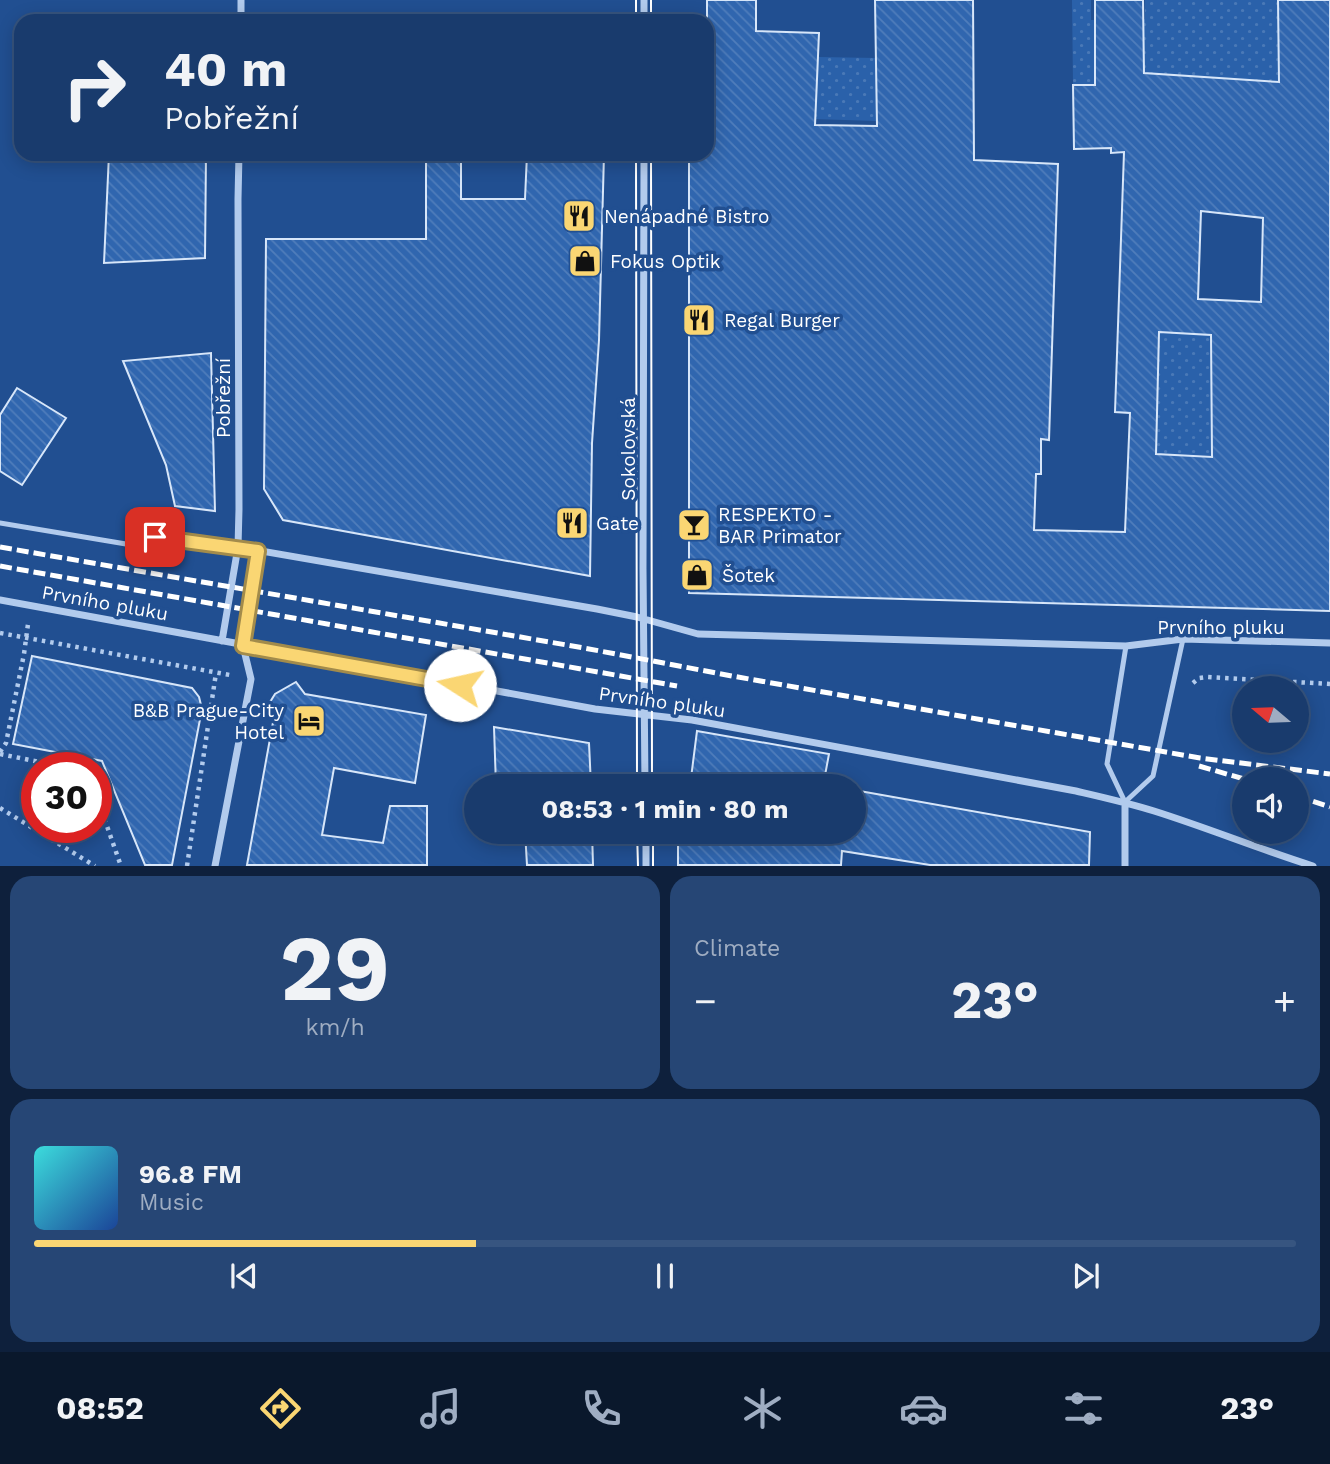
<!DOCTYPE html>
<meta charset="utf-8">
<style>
:root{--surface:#193b6d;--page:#264675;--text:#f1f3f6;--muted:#9fadc2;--line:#375580;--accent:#fad673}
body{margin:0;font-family:"Work Sans",sans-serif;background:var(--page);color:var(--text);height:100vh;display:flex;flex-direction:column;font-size:26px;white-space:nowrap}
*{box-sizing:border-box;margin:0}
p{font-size:23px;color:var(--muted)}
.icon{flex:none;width:38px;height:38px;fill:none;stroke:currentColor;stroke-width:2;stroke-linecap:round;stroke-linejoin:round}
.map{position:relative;height:866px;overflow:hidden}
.sheet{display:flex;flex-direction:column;gap:10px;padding:10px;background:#0e203c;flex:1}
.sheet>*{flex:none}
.hud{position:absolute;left:14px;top:14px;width:700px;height:147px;border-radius:21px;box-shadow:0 4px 18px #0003,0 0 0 2px var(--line);background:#193b6d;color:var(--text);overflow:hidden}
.needle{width:46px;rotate:289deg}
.fabs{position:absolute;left:1232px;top:676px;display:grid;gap:14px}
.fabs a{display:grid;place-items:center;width:77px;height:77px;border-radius:50%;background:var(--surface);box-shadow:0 4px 18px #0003,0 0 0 2px var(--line);font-size:35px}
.speed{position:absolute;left:21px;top:752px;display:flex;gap:14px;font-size:35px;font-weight:700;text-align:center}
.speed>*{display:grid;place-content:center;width:91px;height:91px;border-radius:50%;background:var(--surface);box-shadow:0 4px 18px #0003,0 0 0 2px var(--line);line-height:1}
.speed .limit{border:10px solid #d22;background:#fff;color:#111}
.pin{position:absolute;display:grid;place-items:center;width:60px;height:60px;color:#fff;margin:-30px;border-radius:14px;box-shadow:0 4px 10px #0006}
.me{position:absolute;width:77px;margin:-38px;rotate:280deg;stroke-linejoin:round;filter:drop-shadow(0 0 5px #0008)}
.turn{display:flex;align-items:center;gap:24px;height:147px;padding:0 35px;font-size:32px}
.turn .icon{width:91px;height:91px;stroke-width:2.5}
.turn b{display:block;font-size:49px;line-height:60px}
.big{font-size:52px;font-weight:700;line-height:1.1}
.sheet .widget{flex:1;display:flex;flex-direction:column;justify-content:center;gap:10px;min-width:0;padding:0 24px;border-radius:21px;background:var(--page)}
.sheet .dial{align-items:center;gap:0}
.dial b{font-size:91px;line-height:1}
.song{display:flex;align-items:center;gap:21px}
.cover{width:84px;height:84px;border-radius:10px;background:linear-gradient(135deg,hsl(180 70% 55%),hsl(220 70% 35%))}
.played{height:7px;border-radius:4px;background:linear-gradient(90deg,var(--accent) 35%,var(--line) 35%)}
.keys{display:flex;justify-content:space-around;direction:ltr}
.heat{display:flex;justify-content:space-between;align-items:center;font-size:38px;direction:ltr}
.sheet .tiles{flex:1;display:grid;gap:10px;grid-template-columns:1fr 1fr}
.widget:last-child{grid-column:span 2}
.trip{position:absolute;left:464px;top:774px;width:402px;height:70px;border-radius:35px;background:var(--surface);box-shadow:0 4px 18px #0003,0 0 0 2px var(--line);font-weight:700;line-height:70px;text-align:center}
.menu{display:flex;height:112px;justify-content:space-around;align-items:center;background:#0a182c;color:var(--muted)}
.menu .icon{width:49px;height:49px}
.menu .selected{color:var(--accent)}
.menu b{font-size:32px;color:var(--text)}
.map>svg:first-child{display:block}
.grass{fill:url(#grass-dots)}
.building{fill:url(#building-back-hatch);stroke:#d7e6f9;stroke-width:2;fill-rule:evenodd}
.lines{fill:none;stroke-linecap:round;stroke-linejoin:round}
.path{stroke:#b2cbed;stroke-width:4.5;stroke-dasharray:3.5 5;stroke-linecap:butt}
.service{stroke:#b2cbed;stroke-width:5}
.minor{stroke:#b2cbed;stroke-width:7}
.tram{stroke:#fff;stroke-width:2}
.rail{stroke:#fff;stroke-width:5;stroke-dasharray:12 5;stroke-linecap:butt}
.route-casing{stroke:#a28b4b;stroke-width:18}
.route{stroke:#fad673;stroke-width:12}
.labels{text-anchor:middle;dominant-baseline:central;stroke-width:7;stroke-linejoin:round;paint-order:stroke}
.poi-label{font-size:19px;fill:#fff;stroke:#214f91;text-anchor:start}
.street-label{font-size:19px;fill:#fff;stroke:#214f91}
</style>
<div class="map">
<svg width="1330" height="866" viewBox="0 0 1330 866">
<defs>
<pattern id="grass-dots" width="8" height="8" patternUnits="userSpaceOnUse" patternTransform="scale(1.75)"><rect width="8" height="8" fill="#2a61aa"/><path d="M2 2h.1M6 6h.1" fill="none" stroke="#4a79b7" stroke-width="1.8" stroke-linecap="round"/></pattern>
<pattern id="building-back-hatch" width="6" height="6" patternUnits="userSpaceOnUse" patternTransform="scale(1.75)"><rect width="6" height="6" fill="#3066af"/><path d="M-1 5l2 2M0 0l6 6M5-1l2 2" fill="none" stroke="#4f7dbb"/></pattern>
</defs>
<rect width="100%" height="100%" fill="#214f91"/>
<path class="grass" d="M1072,0H1091V20H1095L1099,85H1073Z
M1145,0H1278L1279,82L1144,74L1143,20L1145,19Z
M818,57L876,58L877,121L813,119Z
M1159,332L1246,336L1212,456L1156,454Z"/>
<path class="building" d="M707,0H756V31L819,33L815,125L877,126L875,0H973L974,160L1058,164L1049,440L1041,439V474H1036L1034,530L1125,532L1130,413L1115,412L1124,152L1111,153V148L1074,149L1073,85H1095V0H1143L1144,73L1279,82L1278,0H1330V611L689,593V154H707ZM1201,211L1263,218L1261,302L1198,299ZM1159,332L1211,335L1212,457L1156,454Z
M109,154H206L205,258L104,263Z
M426,154H461V199H525L527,154H604L599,340L592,443L590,576L283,520L264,489L266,239H426Z
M211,353L215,511L175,506L166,465L123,361Z
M17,388L66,418L22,485L0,471V415Z
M32,656L192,688L199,697L202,709L172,865H145L102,761L13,744Z
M296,682L305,694L426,715L415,783L334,768L322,835L383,843L390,806H427V865H247L274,717L267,707L275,694Z
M494,727L589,743L591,786H496Z
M697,731L829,754L823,786H690Z
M854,790L1090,832L1089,865H930L842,851L841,865H678V841H690V831H750V840H819L820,831H854Z
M525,831H592L593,865H527Z"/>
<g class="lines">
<path class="path" d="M0,633L230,675
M1193,683L1199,678L1206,677L1330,684
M0,752L6,743L24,654L28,624
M0,754L69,768
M96,795L121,866
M0,808L95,866
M187,866L216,673"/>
<path class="service" d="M0,523L132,545L155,537
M1126,646L1107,764L1125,802L1153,776L1183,639"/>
<path class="minor" d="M241,0V21
M644,21V0
M644,154L643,569L645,786
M155,537L238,547L597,609L637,617L698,634L1126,646L1183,639L1330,643
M0,600L595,709L692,720L1076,791C1102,797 1129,803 1154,811C1208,828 1259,849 1313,866
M222,641L238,547L239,509L238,199L239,154
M646,831V866
M215,866L251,679L243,646L258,551
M1125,866V802"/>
<path class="tram" d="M636,0V21
M651,0V21
M636,154L637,786
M651,154L652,786
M637,831L638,866
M653,831V866"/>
<path class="rail" d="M0,547L584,648L732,676L1200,758L1330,774
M0,566L677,686
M1199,766L1244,779
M1297,796L1330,807"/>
</g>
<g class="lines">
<defs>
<path id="route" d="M155,537L258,551L243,646L460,685"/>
</defs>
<use href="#route" class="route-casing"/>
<use href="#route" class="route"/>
</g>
<defs>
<symbol id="restaurant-square" viewBox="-11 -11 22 22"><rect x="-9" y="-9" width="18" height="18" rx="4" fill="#fad673" stroke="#214f91"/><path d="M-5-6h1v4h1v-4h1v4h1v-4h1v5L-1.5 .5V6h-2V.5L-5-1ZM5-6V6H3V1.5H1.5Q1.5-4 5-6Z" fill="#111"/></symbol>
<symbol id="shop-square" viewBox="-11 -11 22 22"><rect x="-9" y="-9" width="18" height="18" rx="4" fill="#fad673" stroke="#214f91"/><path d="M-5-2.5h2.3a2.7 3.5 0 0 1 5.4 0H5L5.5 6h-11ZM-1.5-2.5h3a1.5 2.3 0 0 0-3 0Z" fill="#111"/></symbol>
<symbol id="bar-square" viewBox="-11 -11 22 22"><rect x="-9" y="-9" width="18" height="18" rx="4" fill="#fad673" stroke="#214f91"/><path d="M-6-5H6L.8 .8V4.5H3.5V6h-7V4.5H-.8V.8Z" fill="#111"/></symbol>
<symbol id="hotel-square" viewBox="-11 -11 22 22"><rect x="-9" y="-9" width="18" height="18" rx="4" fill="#fad673" stroke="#214f91"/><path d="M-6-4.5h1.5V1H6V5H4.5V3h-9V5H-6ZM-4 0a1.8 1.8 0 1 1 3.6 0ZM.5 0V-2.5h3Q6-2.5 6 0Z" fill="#111"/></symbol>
</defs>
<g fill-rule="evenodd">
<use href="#restaurant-square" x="560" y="197" width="38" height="38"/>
<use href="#shop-square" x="566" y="242" width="38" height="38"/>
<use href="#restaurant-square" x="680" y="301" width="38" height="38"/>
<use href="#restaurant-square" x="553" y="504" width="38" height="38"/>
<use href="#bar-square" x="675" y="506" width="38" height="38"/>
<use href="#shop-square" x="678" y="556" width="38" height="38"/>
<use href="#hotel-square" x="290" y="702" width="38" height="38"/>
</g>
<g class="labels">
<g class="poi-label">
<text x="604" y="216">Nenápadné Bistro</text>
<text x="610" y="261">Fokus Optik</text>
<text x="724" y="320">Regal Burger</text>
<text x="718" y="514">RESPEKTO -<tspan x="718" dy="22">BAR Primator</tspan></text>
<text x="596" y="523">Gate</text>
<text x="722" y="575">Šotek</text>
<text x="284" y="710" text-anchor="end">B&amp;B Prague-City<tspan x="284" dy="22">Hotel</tspan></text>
</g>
<g class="street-label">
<text transform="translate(223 398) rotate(-90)">Pobřežní</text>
<text transform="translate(628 449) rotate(-90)">Sokolovská</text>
<text transform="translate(105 603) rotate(10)">Prvního pluku</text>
<text x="1221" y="627">Prvního pluku</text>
<text transform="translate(662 702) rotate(8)">Prvního pluku</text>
</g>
</g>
</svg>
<div class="fabs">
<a><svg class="needle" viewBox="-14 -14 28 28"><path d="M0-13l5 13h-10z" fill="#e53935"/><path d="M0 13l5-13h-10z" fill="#9fadc2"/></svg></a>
<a><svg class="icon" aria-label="sound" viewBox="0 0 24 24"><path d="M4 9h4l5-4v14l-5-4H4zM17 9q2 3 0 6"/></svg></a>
</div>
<div class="speed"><div class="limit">30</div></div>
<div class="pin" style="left:155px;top:537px;background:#d93025"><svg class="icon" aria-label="arrive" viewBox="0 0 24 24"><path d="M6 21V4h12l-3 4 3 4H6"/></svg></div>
<svg class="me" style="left:460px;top:685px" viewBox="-20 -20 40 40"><circle r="19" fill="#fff"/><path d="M0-13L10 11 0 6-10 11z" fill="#fad673"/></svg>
<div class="trip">08:53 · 1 min · 80 m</div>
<div class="hud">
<div class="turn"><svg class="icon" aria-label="right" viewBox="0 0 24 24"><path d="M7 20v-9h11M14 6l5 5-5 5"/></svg><div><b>40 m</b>Pobřežní</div></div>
</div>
</div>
<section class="sheet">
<div class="tiles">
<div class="widget dial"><b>29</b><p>km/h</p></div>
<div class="widget"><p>Climate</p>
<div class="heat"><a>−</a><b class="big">23°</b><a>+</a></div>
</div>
<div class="widget">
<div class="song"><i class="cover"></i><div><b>96.8 FM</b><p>Music</p></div></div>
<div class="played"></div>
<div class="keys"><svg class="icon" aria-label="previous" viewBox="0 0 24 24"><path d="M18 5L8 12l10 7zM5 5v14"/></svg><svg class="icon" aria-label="pause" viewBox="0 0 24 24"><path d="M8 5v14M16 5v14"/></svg><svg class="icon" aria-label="next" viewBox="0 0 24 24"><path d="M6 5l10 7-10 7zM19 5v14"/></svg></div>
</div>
</div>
</section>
<nav class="menu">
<b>08:52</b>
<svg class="icon selected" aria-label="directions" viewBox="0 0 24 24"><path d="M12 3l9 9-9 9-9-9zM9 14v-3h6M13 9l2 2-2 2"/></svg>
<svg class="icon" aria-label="music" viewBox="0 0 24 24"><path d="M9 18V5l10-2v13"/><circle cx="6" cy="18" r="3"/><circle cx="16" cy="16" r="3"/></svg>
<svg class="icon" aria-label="phone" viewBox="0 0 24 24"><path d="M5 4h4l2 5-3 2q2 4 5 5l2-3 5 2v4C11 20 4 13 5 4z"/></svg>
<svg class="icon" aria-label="climate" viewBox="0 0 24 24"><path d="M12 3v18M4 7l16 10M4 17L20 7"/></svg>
<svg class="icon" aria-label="car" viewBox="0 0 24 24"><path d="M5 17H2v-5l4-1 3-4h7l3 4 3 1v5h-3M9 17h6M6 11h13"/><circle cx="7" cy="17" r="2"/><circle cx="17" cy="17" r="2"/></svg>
<svg class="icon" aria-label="filters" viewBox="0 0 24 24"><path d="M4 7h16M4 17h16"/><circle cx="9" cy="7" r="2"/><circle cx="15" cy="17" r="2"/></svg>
<b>23°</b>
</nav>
